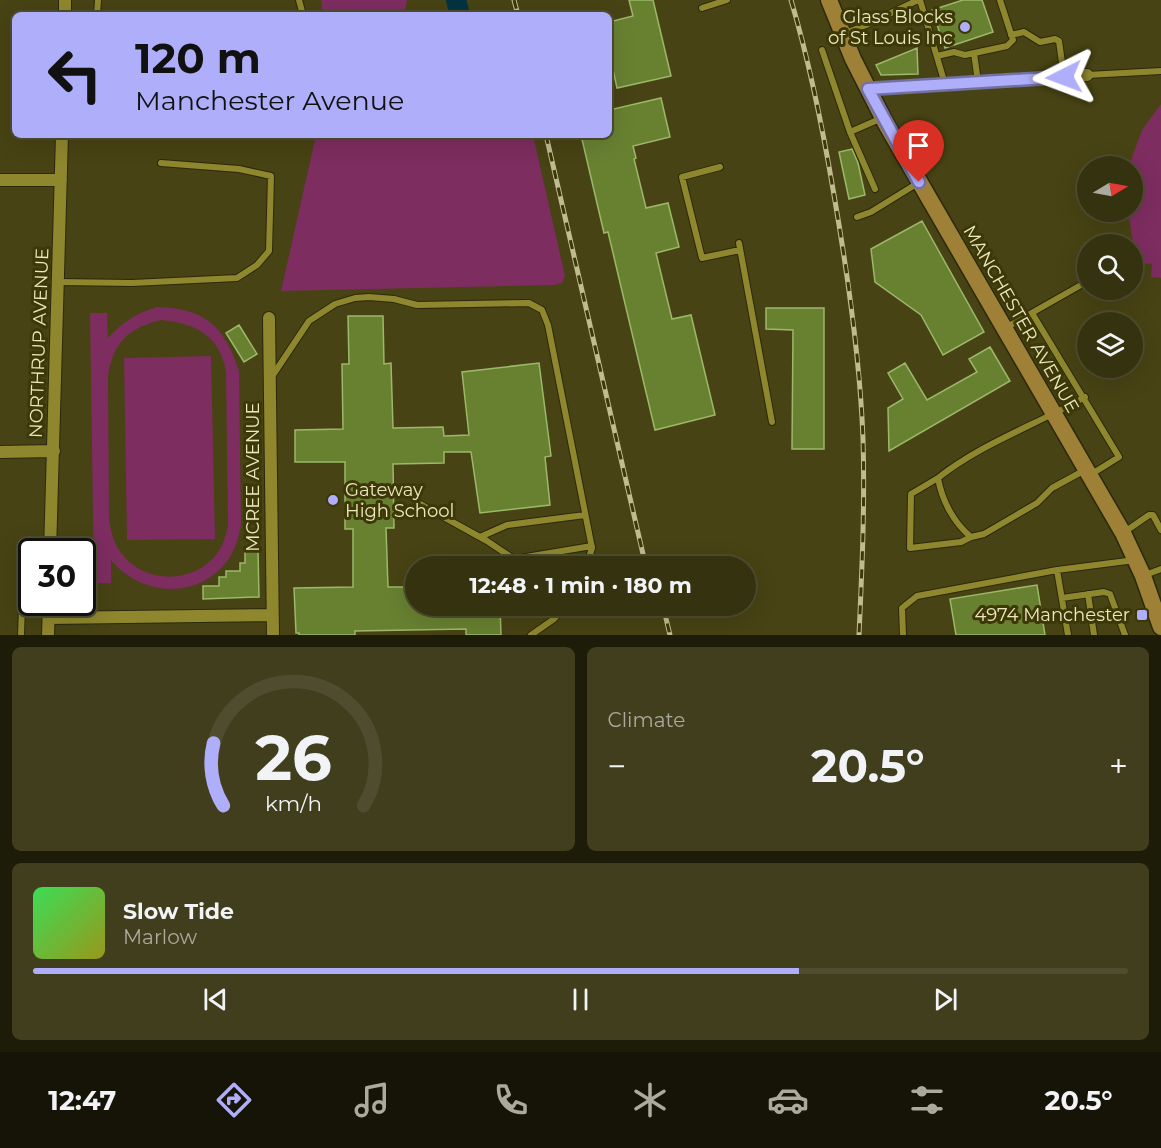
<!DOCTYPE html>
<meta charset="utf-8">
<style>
:root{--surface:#35320f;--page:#403e1d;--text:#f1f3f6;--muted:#aaaa9e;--line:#4f4d2f;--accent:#afaefa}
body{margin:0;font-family:Montserrat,sans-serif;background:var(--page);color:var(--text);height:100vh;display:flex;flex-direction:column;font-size:22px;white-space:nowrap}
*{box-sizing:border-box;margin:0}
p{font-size:20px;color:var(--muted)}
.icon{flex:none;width:33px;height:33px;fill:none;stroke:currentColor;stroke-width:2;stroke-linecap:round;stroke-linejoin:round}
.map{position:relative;height:635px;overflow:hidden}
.details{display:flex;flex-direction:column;gap:12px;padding:12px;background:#1d1c08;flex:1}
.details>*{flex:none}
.guide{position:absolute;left:12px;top:12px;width:600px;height:126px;border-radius:9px;box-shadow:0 6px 24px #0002,0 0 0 2px var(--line);background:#afaefa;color:#111;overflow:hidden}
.needle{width:39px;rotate:80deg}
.buttons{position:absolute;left:1077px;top:156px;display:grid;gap:12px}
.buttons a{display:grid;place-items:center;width:66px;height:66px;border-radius:50%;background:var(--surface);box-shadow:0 6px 24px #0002,0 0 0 2px var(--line);font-size:30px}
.speed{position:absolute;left:18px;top:538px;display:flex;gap:12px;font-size:30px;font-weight:700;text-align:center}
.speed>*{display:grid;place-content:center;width:78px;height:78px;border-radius:50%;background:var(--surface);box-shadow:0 6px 24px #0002,0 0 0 2px var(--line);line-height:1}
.speed .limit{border:3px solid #111;border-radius:9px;background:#fff;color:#111}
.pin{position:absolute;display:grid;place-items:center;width:51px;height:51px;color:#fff;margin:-62px -26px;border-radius:50% 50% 50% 0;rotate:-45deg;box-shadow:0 0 6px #0007}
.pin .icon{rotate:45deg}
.me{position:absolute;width:66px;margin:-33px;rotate:267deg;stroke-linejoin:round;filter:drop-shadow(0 0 4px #0008)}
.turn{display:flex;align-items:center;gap:21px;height:126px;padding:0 24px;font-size:27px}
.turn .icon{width:78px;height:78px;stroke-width:2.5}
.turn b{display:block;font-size:42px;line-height:51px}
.big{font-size:45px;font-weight:700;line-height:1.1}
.details .tile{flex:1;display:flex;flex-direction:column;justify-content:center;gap:9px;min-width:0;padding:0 21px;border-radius:9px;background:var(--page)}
.details .dial{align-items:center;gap:0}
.dial svg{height:156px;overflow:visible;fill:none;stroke:var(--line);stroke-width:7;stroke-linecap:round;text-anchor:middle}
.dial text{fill:var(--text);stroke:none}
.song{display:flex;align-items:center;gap:18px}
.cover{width:72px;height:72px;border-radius:9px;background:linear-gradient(135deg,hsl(130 70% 55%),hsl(60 70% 35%))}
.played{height:6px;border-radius:3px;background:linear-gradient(90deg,var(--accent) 70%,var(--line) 70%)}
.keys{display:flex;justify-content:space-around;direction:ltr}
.heat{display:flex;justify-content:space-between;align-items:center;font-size:33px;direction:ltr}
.details .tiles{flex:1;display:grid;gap:12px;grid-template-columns:1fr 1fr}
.tile:last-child{grid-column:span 2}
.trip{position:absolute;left:405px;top:556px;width:351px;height:60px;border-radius:30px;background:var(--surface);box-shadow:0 6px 24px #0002,0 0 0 2px var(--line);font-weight:700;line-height:60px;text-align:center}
.tabs{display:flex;height:96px;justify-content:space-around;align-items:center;background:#151406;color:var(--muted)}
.tabs .icon{width:42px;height:42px}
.tabs .on{color:var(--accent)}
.tabs b{font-size:27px;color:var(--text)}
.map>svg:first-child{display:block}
.green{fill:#7d2d60;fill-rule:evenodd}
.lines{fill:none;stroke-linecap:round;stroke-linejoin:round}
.river{stroke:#033241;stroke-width:20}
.building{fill:#688131;stroke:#9db869;stroke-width:1.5}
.lane-casing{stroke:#2b290d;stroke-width:8}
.street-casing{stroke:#2b290d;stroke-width:14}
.secondary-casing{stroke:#2b290d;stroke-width:19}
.lane{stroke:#8f872e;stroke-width:6}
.street{stroke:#8f872e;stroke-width:12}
.secondary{stroke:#9e8037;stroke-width:16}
.rail-casing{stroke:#bfbc90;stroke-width:5}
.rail{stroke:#3d3807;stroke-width:3;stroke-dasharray:9;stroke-linecap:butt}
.route-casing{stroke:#7271a2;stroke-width:15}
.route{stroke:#afaefa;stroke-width:10}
.poi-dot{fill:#afaefa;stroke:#3d3807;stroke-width:2}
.labels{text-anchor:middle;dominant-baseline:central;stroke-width:6;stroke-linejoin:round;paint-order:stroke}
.poi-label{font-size:18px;fill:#ebe8be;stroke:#3d3807;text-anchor:end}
.street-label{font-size:18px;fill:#ebe8be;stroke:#3d3807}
</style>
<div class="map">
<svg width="1161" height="635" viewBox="0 0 1161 635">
<rect width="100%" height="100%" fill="#474314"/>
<path class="green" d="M321,0H407L404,15H323Z
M1161,104V278L1151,277L1152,264L1139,263L1134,248L1128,212H1132V166H1130V163L1142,130Z
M316,135H533L565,276L562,283L554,285L281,291Z
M157,307C204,308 225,326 239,371L241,526C238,537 236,548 230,557C202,600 142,598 111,560V583H94L90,313H107L108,338C123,322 136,313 157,307ZM161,320C195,323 219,335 226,371L228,525C226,535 223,546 216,555C192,584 145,584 122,554C114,545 111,531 109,519L108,376C113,342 129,328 161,320Z
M211,356L215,539L127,540L124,358Z"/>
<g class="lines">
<path class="river" d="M456,0L460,15"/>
</g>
<path class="building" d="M629,0H653L671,76L617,88L612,65H609V22L633,16Z
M963,0H982L993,32L945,48L932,10Z
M917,48L918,74L881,75L876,65Z
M661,98L670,137L633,146L636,158L634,159L646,208L668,203L679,247L656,253L672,319L691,315L715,415L655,430L608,232L604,233L581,135H609V110Z
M852,149L858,163L865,195L849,199L839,152Z
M922,221L984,332L943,355L921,315L875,282L871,249Z
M766,308H824V449H792L793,330L766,329Z
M348,316H383L384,364L391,363L393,428L443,427L444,436L469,435L462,372L539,363L551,456L545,457L550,505L480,513L471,452H444V463L393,464L394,528H386L388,587H416V606H500L501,635H466V629L355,631V635H299V633H296L294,588L353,587V529H345V462H295V430L343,429L342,364H349Z
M239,325L257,354L244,362L226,333Z
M990,347L1010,381L889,451L888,408L903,399L888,373L905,363L927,400L977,372L969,359Z
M245,550H258L259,597L203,599V586H219V577H226V571H240V563H245Z
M1037,585L1045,635H956L950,599Z"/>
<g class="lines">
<defs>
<path id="lane" d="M299,0L303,15
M920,0L945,84
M702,8L727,0
M97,15L98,0
M843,34L866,25L918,0
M1011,35L1024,32L1040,42L1055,39L1059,41L1064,77
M822,50L850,132
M974,53L978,82
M937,56L954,52L965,55L1007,46L1013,40L1000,0
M1087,75L1161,71
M720,167L682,177L702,258L740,250
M875,189L850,132L882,118
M857,217L871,212L918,183
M739,243L772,422
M59,282L132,283L237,278L257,265L269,251L271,176L239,169L161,163
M1032,313L1119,457L1090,475
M1007,327L1088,281
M271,378L309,321L335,304L355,298L369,297L394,299L417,305L529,303L542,310L548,325L592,548L586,567
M1085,397C1036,425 982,443 938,478C942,501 954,523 971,537L984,534L1037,503L1052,488L1085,470
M938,478L911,494L910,548L961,542L971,537
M420,504L487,541L514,559L592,546
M1123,533L1149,515H1153L1161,530
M480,537L507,525L585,515
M1145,575L1161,569
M1088,594L1094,635
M1062,598L1104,592L1110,594L1125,635
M21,635L23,578L24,575L32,573
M531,635L554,619L565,606
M903,635L902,608L917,596L1057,570
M1068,635L1057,570L1135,560"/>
<path id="street" d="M65,15V0
M868,89L1087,75
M0,180H61
M269,318L273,635
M0,452L54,451
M50,552L62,135
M49,618L272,615
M48,635L49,603"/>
<path id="secondary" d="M829,0L853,59L886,124L1123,533L1143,576L1161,627"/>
</defs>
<use href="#lane" class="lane-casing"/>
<use href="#street" class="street-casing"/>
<use href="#secondary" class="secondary-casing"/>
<use href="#lane" class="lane"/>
<use href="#street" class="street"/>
<use href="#secondary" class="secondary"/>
<defs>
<path id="rail" d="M514,0L518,15
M791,0C810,64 823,130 834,195C848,276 860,358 863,439C865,504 862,570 859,635
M546,135L646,567
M663,606L670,635"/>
</defs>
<use href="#rail" class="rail-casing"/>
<use href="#rail" class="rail"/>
</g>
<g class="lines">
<defs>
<path id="route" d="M919,182L868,89L1064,77"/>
</defs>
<use href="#route" class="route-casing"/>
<use href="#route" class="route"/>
</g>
<g class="poi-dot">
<circle cx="965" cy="27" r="6"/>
<circle cx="333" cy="500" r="6"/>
<rect x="1136" y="609" width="12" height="12" rx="3"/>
</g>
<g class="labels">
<g class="poi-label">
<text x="953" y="17">Glass Blocks<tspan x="953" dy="21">of St Louis Inc</tspan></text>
<text x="345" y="490" text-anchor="start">Gateway<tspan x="345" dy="21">High School</tspan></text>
<text x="1130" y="615">4974 Manchester</text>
</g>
<g class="street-label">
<text transform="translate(1021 319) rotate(60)">MANCHESTER AVENUE</text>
<text transform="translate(39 343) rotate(-88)">NORTHRUP AVENUE</text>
<text transform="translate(253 477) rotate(-90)">MCREE AVENUE</text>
</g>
</g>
</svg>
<div class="buttons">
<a><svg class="needle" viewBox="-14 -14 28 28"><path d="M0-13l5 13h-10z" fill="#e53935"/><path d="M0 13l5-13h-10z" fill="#aaaa9e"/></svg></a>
<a><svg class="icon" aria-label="search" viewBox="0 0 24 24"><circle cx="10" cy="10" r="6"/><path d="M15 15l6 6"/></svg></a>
<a><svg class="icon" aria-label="layers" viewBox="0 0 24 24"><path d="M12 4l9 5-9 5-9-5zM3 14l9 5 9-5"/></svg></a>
</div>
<div class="speed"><div class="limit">30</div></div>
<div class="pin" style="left:919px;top:182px;background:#d93025"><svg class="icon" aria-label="arrive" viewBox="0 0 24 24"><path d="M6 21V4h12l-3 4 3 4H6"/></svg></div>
<svg class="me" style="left:1064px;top:77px" viewBox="-20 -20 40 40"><path d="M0-17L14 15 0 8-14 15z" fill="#afaefa" stroke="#fff" stroke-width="4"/></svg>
<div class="trip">12:48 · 1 min · 180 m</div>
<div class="guide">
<div class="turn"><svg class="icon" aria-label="left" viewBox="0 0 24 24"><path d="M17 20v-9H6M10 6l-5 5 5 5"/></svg><div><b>120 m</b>Manchester Avenue</div></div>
</div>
</div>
<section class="details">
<div class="tiles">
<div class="tile dial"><svg viewBox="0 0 100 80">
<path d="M14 69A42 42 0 1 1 86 69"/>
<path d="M14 69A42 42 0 0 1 9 37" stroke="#afaefa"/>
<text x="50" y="56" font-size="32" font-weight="700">26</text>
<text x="50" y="72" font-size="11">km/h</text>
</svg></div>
<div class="tile"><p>Climate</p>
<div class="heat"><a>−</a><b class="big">20.5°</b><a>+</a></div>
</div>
<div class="tile">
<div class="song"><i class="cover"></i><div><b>Slow Tide</b><p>Marlow</p></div></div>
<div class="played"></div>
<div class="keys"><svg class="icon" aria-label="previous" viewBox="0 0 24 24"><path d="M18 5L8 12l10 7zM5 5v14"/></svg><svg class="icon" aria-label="pause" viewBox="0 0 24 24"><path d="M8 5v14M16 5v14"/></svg><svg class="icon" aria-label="next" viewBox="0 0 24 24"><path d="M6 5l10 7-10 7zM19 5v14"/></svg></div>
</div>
</div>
</section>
<nav class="tabs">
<b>12:47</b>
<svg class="icon on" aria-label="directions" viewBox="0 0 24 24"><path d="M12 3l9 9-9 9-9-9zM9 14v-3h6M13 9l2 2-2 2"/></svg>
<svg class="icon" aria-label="music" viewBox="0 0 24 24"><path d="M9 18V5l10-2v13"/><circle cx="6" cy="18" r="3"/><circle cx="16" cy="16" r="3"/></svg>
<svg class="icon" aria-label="phone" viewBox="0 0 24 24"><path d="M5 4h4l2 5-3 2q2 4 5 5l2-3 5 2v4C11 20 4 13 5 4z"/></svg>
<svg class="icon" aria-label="climate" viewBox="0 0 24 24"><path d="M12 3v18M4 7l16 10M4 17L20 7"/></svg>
<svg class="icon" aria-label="car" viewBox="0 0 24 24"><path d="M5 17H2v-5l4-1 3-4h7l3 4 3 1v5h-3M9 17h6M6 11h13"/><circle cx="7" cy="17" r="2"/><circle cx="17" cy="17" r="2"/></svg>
<svg class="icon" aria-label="filters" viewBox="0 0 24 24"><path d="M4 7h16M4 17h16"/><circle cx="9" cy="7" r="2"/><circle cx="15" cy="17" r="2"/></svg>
<b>20.5°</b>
</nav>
